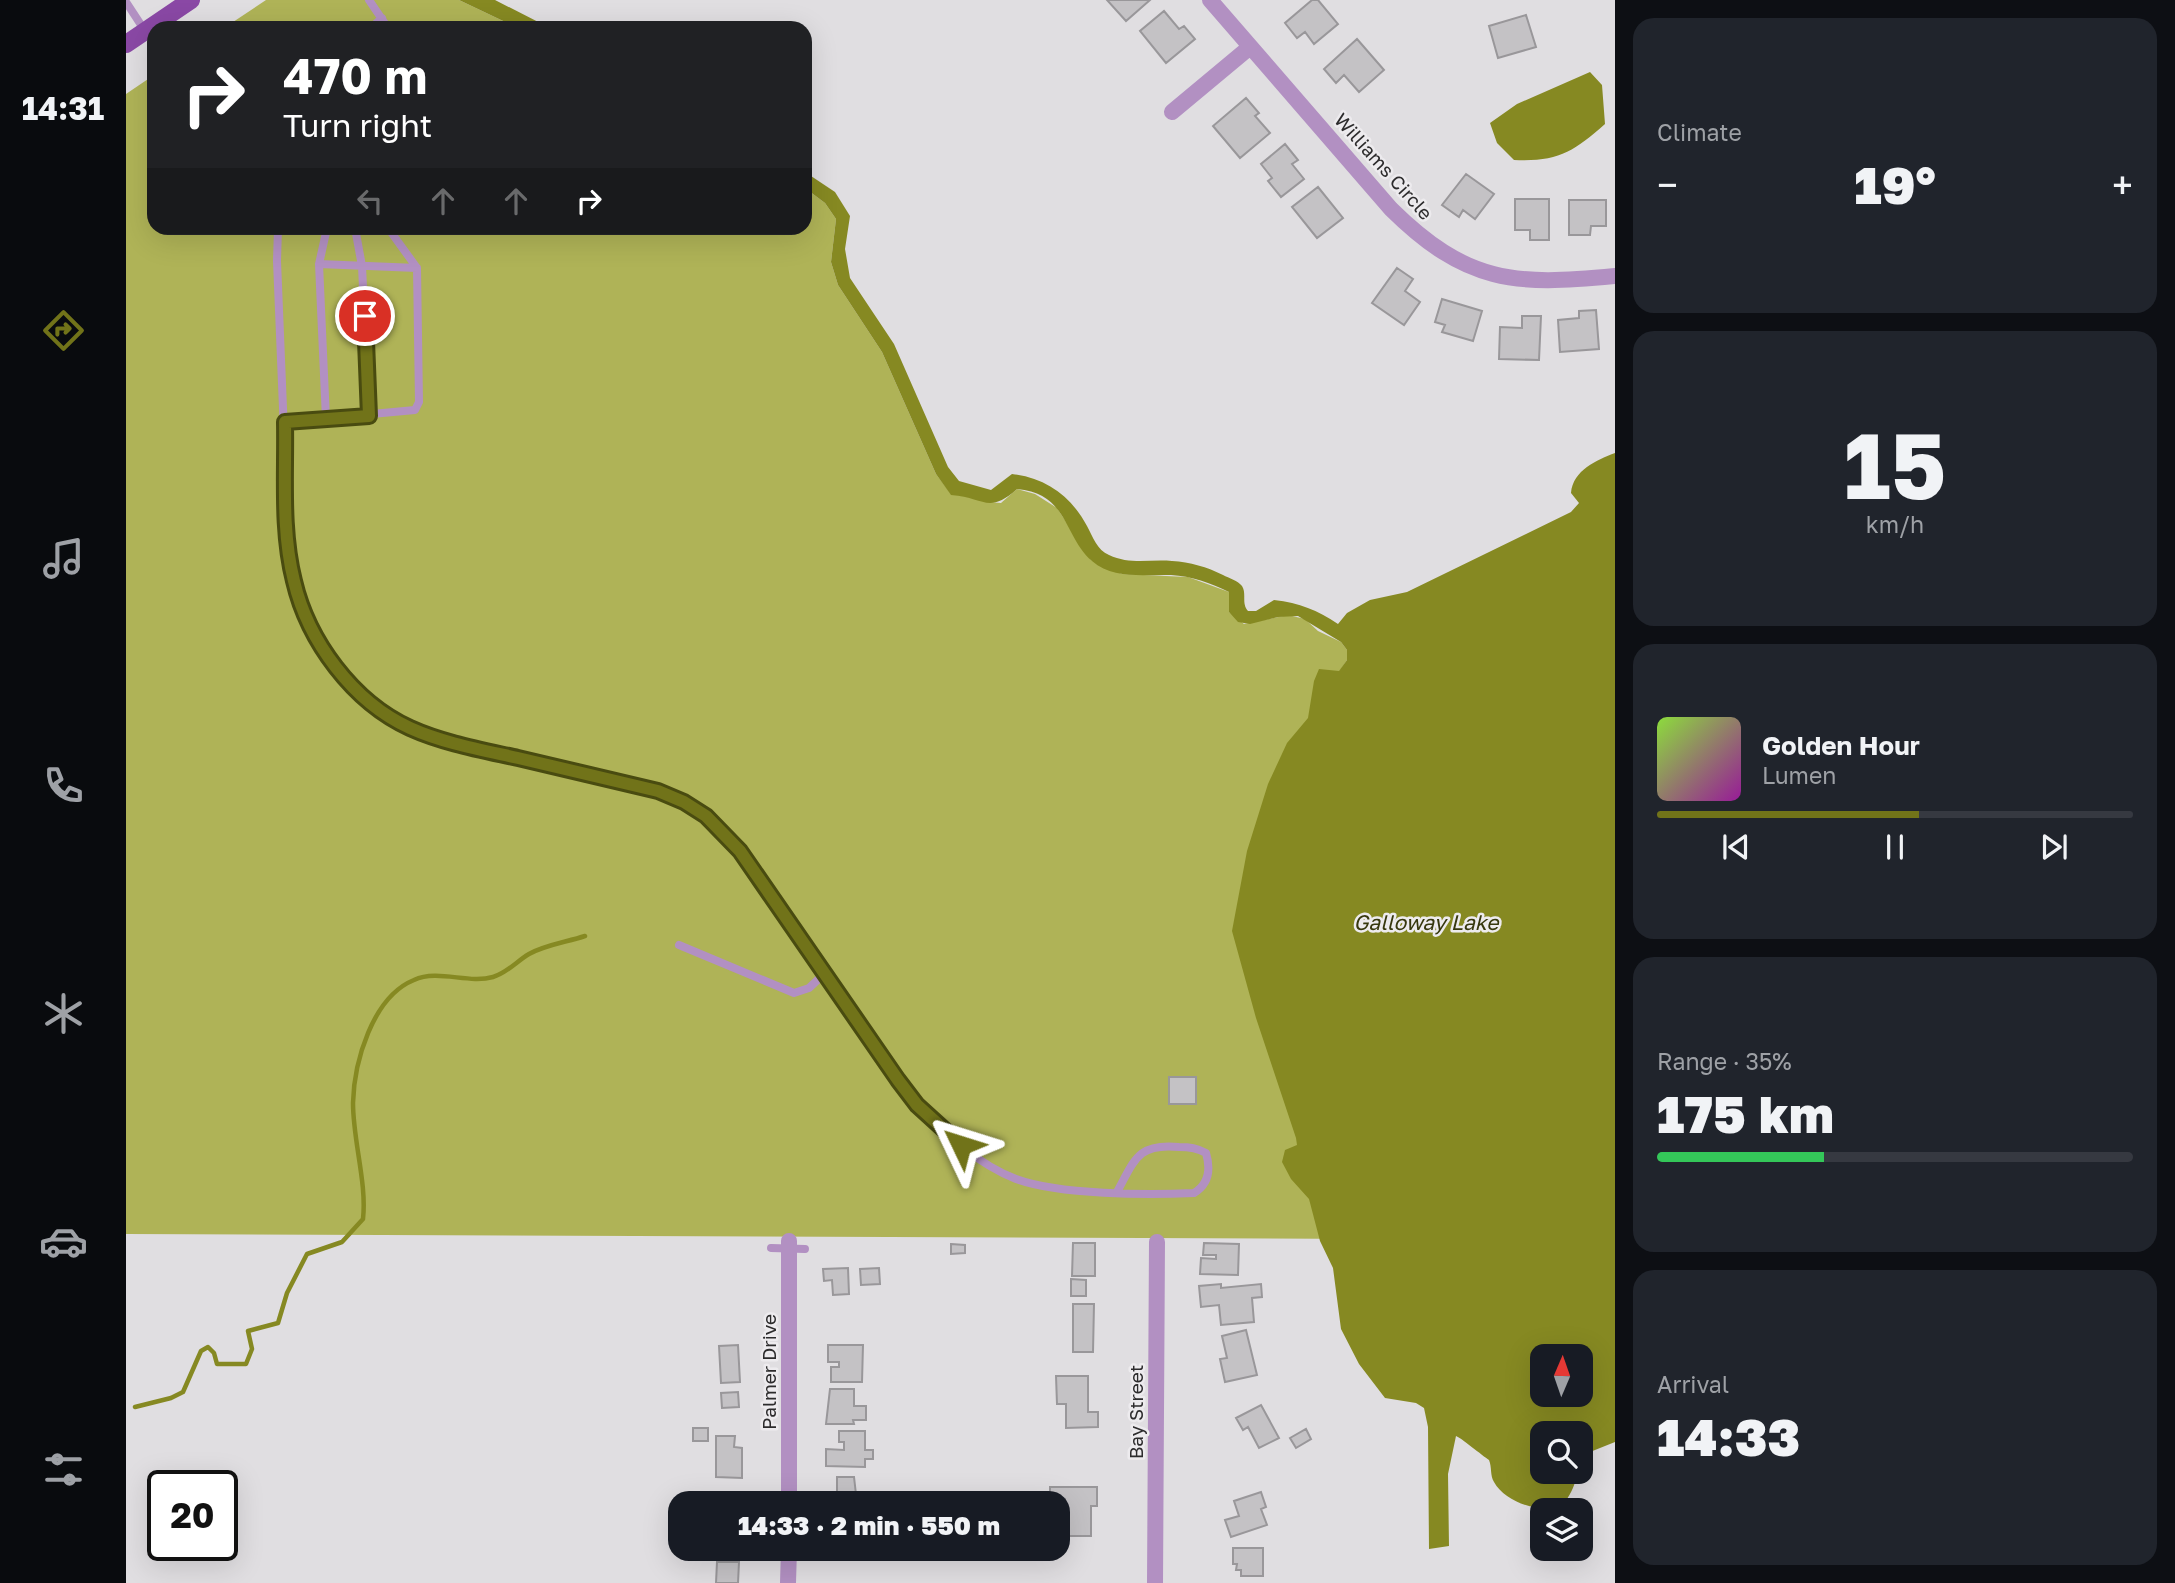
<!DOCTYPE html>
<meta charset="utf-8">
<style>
:root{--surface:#171b24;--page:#20242c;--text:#f1f3f6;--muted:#9ea1a6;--line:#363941;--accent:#717319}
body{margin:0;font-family:"Golos Text",sans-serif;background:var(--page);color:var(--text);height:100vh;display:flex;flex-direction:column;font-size:26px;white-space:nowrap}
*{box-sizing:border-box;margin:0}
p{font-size:23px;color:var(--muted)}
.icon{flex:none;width:38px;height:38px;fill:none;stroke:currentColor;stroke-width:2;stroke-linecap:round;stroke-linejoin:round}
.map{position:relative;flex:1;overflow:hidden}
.panel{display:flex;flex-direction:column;gap:18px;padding:18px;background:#0d0f14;width:560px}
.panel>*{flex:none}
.top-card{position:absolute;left:21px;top:21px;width:665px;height:214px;border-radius:21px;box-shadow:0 7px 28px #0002;background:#202124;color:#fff;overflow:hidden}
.needle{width:46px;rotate:2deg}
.tools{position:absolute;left:1404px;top:1344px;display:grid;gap:14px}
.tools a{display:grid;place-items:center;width:63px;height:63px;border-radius:14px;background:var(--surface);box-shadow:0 7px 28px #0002;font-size:35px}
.speed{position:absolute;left:21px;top:1470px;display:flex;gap:14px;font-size:35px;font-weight:700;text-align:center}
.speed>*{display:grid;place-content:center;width:91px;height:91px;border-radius:50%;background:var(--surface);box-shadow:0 7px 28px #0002;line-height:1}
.speed .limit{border:4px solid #111;border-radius:10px;background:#fff;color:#111}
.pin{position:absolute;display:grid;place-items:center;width:60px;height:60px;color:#fff;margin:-30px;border:4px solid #fff;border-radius:50%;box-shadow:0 2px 7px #0007}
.me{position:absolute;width:77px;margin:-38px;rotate:311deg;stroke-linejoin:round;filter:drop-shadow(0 0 5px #0008)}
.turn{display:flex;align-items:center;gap:24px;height:147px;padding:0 21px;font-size:32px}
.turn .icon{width:91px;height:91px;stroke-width:2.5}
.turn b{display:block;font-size:49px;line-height:60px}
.lanes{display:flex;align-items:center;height:66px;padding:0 21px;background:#0003;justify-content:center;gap:35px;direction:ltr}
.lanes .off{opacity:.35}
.big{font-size:52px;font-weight:800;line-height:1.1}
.panel .tile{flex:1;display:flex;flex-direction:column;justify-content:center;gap:10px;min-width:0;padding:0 24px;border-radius:21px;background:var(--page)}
.panel .dial{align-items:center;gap:0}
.dial b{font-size:91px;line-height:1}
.song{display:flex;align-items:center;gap:21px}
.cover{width:84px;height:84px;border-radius:10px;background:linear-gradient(135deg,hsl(90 70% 55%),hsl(300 70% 35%))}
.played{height:7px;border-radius:4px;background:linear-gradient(90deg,var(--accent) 55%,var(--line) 55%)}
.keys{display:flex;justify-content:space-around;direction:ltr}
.heat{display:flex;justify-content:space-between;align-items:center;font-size:38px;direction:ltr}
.charge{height:10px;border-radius:5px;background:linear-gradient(90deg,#34c759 35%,var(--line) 0)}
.trip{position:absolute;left:542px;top:1491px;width:402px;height:70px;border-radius:21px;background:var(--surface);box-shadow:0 7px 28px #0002;font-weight:800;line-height:70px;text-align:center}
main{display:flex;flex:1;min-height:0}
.dock{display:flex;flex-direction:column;width:126px;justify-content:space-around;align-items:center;background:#090b0e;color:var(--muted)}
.dock .icon{width:49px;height:49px}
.dock .active{color:var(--accent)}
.dock b{font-size:32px;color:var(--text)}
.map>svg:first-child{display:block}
.green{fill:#afb357}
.water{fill:#868922;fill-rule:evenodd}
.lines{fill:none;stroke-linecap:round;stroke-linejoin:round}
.stream{stroke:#868922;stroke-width:4.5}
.building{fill:#c4c2c5;stroke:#99979a;stroke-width:2}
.service{stroke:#b290c2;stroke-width:8}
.minor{stroke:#b290c2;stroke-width:16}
.primary{stroke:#8a48a5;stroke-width:18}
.route-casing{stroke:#494b10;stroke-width:18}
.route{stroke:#717319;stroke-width:12}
.labels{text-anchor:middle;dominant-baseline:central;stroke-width:5;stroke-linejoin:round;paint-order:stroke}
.street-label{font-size:19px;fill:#2d2c2d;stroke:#edebee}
.water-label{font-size:21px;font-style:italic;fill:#37380e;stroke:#edebee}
</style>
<main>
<nav class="dock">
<b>14:31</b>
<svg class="icon active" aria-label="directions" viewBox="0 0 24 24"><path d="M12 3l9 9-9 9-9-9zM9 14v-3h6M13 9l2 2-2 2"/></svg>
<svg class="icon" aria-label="music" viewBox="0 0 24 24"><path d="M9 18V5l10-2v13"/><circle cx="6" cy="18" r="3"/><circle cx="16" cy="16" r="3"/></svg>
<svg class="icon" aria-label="phone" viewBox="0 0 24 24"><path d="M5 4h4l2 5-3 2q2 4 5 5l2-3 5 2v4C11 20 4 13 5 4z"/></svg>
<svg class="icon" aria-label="climate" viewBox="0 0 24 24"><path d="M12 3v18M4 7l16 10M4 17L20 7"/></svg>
<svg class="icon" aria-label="car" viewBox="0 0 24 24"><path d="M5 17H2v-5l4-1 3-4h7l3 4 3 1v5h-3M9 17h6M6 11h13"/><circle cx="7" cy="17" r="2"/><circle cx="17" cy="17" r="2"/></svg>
<svg class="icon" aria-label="filters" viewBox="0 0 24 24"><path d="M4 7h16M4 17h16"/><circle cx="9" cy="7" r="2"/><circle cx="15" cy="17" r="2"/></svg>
</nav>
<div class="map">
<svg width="1489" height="1583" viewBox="0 0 1489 1583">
<rect width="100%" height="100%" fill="#e0dee1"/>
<path class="green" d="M140,0H333L392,28H98Z
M28,75V228H679V188L699,203L710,219L705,262L712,285L756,352L810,474L825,494C843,496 857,502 875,503L891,489L909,494L931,508L965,560L996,574L1062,577L1103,592V612L1118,624L1162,615L1179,619L1192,631L1215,642L1221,650V660L1213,672L1489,1240L0,1234V94Z"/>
<path class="water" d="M333,0H369L424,28H392Z
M1464,72L1476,85L1479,124C1447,152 1432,162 1388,160L1371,143L1364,123L1391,104Z
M679,172L709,192L724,216L719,249L724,278L768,344L822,467L833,481L865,490L886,474C920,478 945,496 961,526C967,537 971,550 983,555C1004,565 1024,559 1046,561C1064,562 1081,567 1097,575C1103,578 1112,581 1116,586C1121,594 1115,603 1122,611H1130L1148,600C1174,603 1191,610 1212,624L1221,613L1244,600L1281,592L1445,512L1453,503L1445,493C1447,470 1471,460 1489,453V1442L1459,1454C1450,1472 1451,1491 1434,1507C1413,1513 1379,1502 1368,1482C1364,1476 1366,1467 1363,1460C1357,1456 1334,1437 1330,1436L1322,1474L1323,1546L1303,1549L1302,1427L1298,1408L1290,1403L1259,1398L1233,1364L1215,1329L1207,1268L1194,1241L1183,1199L1165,1179L1156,1162L1159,1150L1171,1145L1170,1138L1130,1018L1106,931L1121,851L1142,784L1161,743L1182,718L1188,681L1193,669L1213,671L1221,660V650L1215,642L1172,616L1152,617L1124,624L1112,622L1103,612V592C1085,583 1065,576 1045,575C1019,574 988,580 966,561C938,537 942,493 891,489C862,515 858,497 825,495L810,474L756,352L712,285L705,262L710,219L699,203L679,188ZM1416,1356H1454V1395H1416ZM1416,1433H1454V1472H1416Z"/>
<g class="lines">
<path class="stream" d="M9,1407L45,1398L57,1392L75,1351L82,1347L88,1353L91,1364H120L126,1349L122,1331L152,1323L161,1293L181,1254L216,1242L237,1219C241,1183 227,1141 227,1103C228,1063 246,997 288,980C312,969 342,984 367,977C381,973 391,961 403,954C419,945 441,942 459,936"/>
</g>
<path class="building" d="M981,0H1024L1000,21Z
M1186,0H1192L1212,24L1188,44L1179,32L1171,38L1159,23Z
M1038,11L1053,29L1058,26L1069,39L1040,63L1014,31Z
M1400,15L1410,47L1372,58L1363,26Z
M1231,39L1258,70L1233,92L1218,75L1210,83L1198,69Z
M1120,98L1133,113L1129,116L1144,133L1114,158L1087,126Z
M1159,144L1172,160L1166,164L1178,179L1155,197L1142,181L1146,178L1135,164Z
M1340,174L1368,194L1349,219L1337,210L1333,217L1316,205Z
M1192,187L1217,218L1191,238L1166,207Z
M1389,199H1423V240H1404V230H1389Z
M1443,200H1480V226H1465L1464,235H1443Z
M1271,268L1287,279L1279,291L1294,302L1278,325L1246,303Z
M1316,299L1356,311L1347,341L1316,332L1319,325L1309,322Z
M1470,310L1473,349L1434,352L1432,320L1453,318V311Z
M1396,316H1415L1413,360L1373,359L1374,327L1396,328Z
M1043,1077H1070V1104H1043Z
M947,1243H969V1276H946Z
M1078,1243L1113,1244L1112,1275L1074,1274L1075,1258L1090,1259V1255H1077Z
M825,1244L839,1245V1253L825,1254Z
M722,1268L723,1294L707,1295L706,1280L698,1281L697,1269Z
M753,1268L754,1284L735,1285L734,1269Z
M945,1279L960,1280V1296H945Z
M1095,1284V1288L1135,1284L1136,1297L1126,1298L1128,1322L1095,1325L1093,1305L1075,1307L1073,1286Z
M947,1304H968L967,1352H947Z
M1120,1330L1131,1375L1099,1382L1094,1359L1101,1358L1096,1336Z
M612,1345L614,1382L595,1383L593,1346Z
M702,1345H737L736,1382H705V1367H713V1362H702Z
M930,1376H962V1412H972V1427L940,1428V1404H931Z
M704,1389H728V1406H740V1420H727L728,1424H700Z
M612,1392L613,1407L596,1408L595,1393Z
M1135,1405L1153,1438L1133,1448L1122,1427L1117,1430L1110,1418Z
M567,1428H582V1441H567Z
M1180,1429L1185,1439L1170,1448L1164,1438Z
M713,1431H739V1450H747V1459H739V1467L700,1466V1449L718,1450V1442H713Z
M590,1436H609L608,1447L616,1448V1478L590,1477Z
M711,1477H728L731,1503H704L705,1494L711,1493Z
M924,1487H971V1506H965V1536H939V1499H924Z
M1135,1492L1140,1507L1135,1509L1141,1525L1105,1537L1099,1520L1113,1516L1108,1501Z
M1107,1548H1137V1576H1115V1570H1110L1111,1564H1107Z
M591,1562H613L612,1583H590Z"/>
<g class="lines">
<path class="service" d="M243,0L262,28
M0,2L19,31
M245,28L256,18
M152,228L151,261L163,555L177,608L201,656L235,694L284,728L347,747L532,791C567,805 589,824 614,851L791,1105C820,1134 851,1164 890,1179C934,1195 1021,1195 1068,1193C1083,1184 1085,1170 1080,1153C1071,1148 1064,1147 1053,1147C1012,1143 1009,1159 991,1192
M229,228L236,266L243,416
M193,264L291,268
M200,419L193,264L201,228
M159,422L289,410L293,402L291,268L262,228
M553,945L668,993L683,988L698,974
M645,1248L679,1249"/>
<path class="minor" d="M1084,0L1265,209C1340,283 1388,286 1489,276
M1046,112L1124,47
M663,1503V1241
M662,1583L663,1549
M1029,1583L1031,1242"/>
<path class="primary" d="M0,44L65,0"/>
</g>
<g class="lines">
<defs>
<path id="route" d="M239,316L243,416L159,422C160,474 155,530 168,581C182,641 227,702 284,728C317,743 356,750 392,758C438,769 485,780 532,791L558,802L580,816L614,851L772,1080L791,1105L835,1145"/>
</defs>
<use href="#route" class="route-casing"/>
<use href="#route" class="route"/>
</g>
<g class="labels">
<g class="street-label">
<text transform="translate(1258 166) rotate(48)">Williams Circle</text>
<text transform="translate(642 1372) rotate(-90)">Palmer Drive</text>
<text transform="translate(1009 1412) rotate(-90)">Bay Street</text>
</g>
<g class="water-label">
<text x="1300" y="922">Galloway Lake</text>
</g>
</g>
</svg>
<div class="tools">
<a><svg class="needle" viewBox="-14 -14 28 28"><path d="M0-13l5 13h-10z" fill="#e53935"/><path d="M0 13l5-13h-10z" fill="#9ea1a6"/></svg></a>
<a><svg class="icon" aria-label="search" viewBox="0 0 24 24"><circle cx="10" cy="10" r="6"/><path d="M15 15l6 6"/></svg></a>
<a><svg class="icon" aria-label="layers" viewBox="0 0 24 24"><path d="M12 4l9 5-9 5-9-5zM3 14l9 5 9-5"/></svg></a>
</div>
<div class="speed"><div class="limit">20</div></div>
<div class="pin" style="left:239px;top:316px;background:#d93025"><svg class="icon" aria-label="arrive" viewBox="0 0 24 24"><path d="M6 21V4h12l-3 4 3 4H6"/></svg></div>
<svg class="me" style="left:835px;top:1145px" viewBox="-20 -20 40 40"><path d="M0-17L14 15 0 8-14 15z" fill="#717319" stroke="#fff" stroke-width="4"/></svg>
<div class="trip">14:33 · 2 min · 550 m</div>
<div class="top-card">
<div class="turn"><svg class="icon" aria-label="right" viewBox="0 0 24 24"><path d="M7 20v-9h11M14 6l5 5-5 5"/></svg><div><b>470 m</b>Turn right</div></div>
<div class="lanes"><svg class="icon off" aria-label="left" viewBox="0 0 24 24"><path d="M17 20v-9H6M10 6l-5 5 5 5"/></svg><svg class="icon off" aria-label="ahead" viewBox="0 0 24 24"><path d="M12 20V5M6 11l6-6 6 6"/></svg><svg class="icon off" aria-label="ahead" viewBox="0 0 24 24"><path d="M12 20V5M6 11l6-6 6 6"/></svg><svg class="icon" aria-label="right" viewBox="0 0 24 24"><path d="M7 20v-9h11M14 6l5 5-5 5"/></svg></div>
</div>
</div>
<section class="panel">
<div class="tile"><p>Climate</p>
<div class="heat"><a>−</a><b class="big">19°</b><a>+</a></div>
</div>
<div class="tile dial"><b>15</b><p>km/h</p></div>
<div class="tile">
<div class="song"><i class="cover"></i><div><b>Golden Hour</b><p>Lumen</p></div></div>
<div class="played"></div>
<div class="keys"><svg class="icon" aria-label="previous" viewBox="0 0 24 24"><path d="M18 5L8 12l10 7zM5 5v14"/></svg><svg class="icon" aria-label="pause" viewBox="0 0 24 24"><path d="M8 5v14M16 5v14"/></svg><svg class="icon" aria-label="next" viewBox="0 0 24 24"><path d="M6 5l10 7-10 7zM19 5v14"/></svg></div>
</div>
<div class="tile"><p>Range · 35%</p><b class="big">175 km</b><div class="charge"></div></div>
<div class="tile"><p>Arrival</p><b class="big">14:33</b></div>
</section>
</main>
